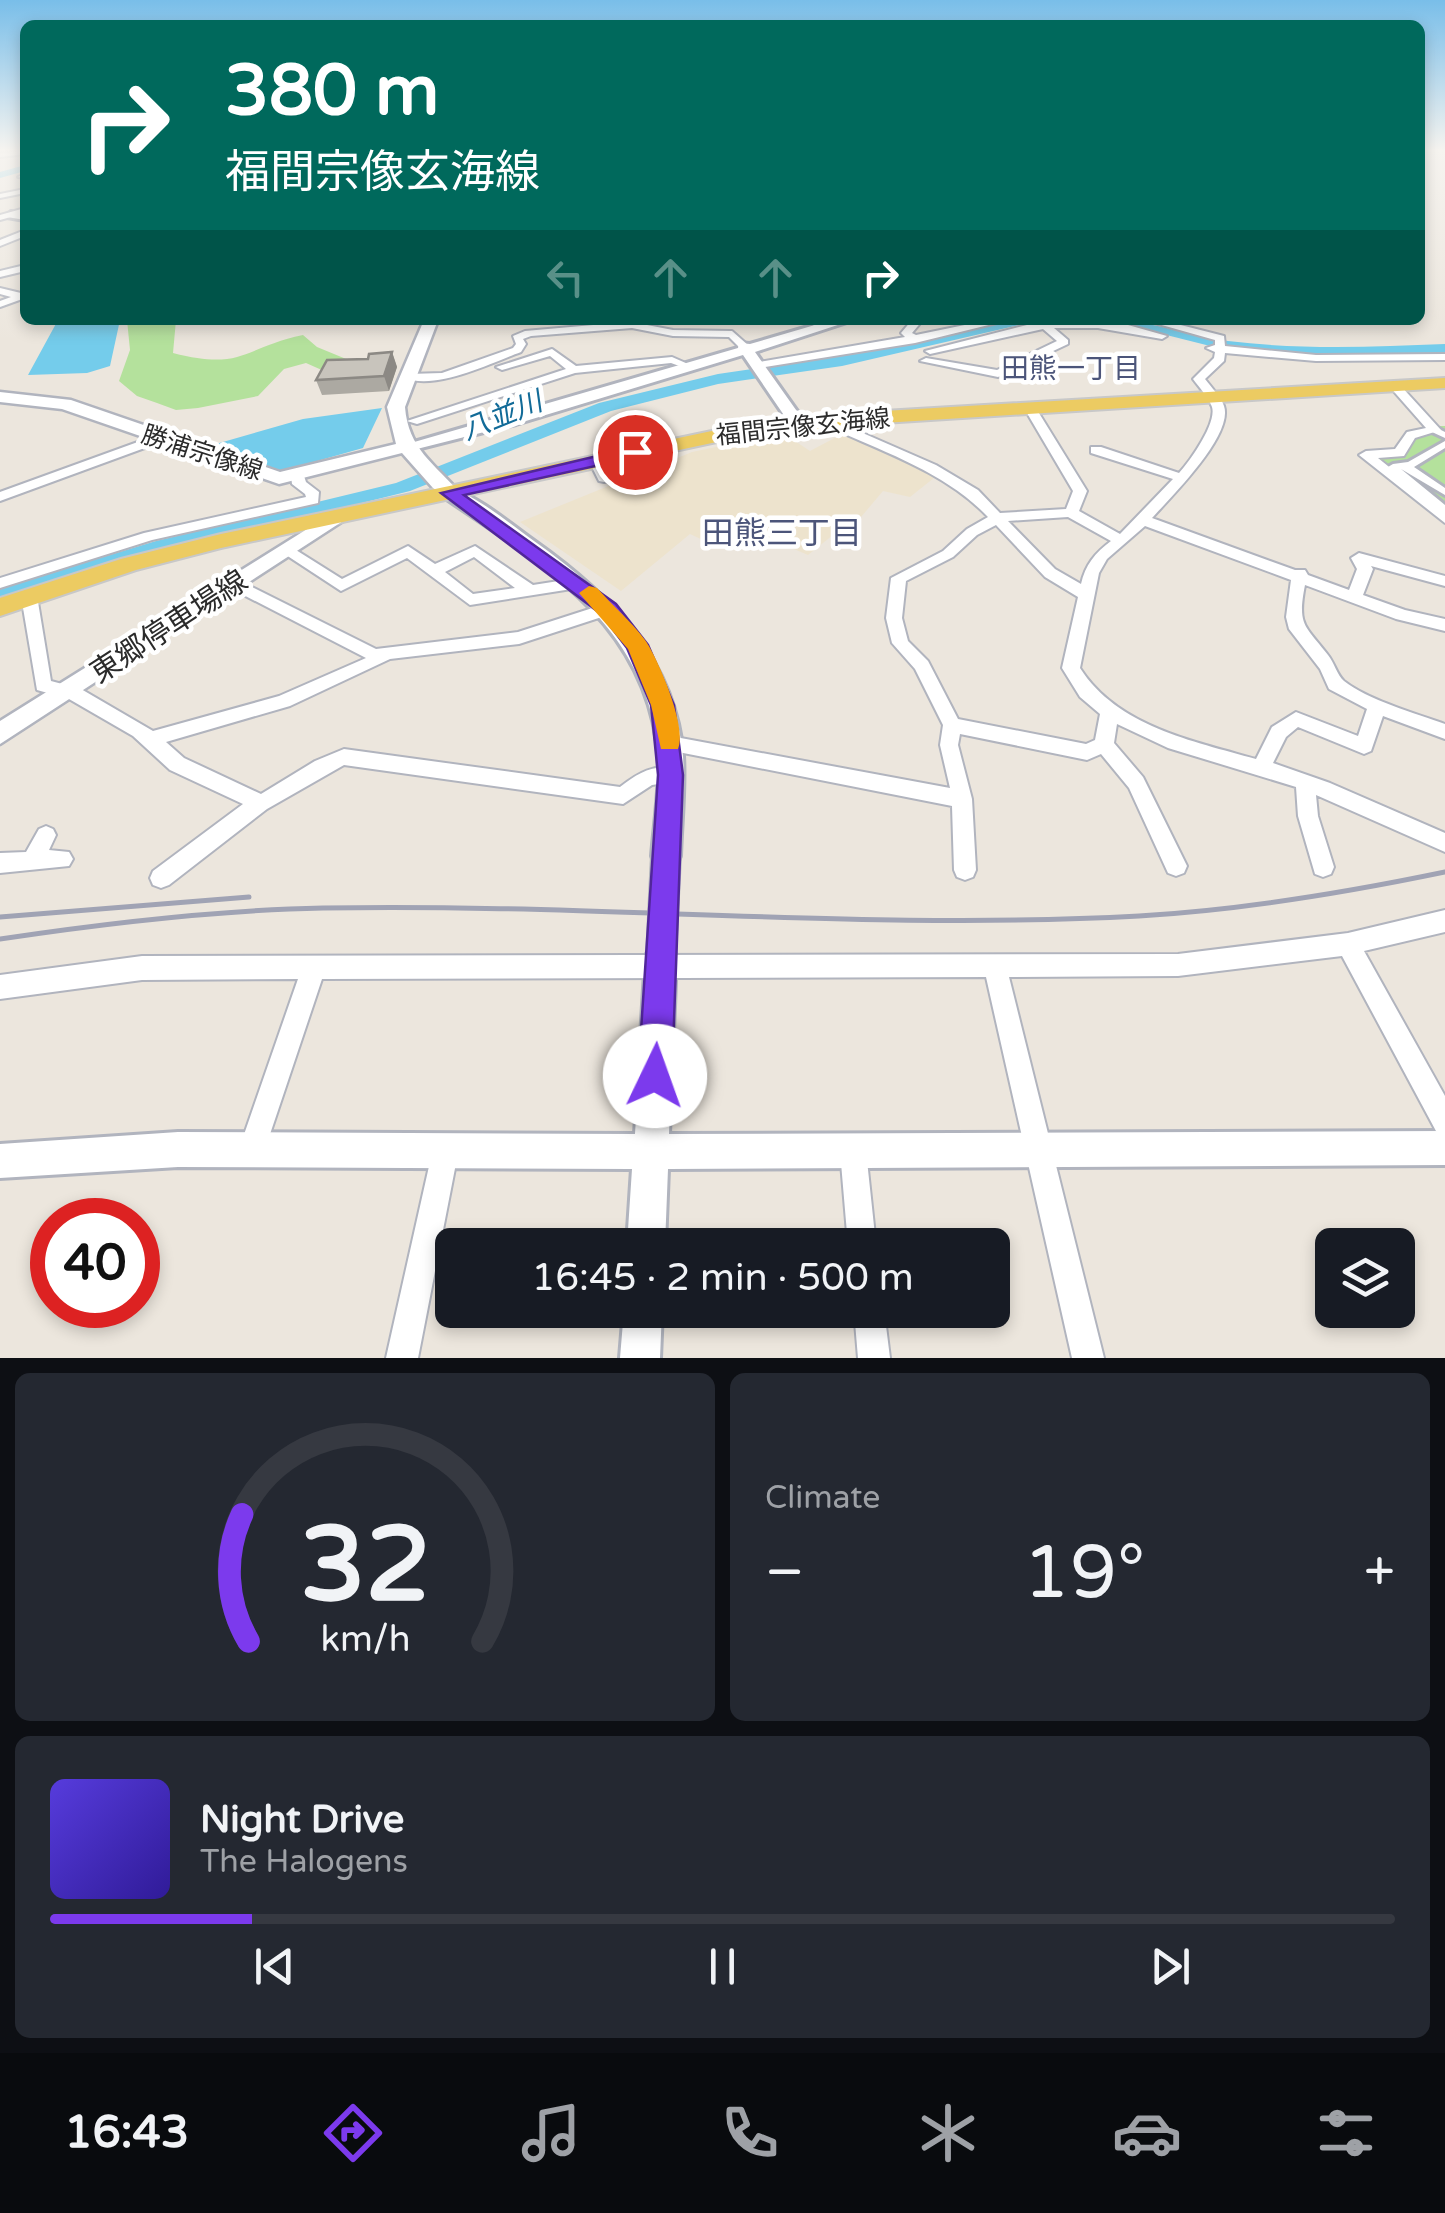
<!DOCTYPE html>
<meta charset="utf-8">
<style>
:root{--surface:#171b24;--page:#242831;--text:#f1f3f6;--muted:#9ea1a6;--line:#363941;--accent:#7c3aed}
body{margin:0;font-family:"Varela Round","Noto Sans JP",sans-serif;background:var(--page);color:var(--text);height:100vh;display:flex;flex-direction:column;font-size:38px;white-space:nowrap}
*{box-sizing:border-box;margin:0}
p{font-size:32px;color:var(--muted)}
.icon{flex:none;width:55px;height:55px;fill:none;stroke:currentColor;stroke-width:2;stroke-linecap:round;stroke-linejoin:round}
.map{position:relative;height:1358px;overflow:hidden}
.drawer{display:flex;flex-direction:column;gap:15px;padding:15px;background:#0d0f14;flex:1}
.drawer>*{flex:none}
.top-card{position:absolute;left:20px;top:20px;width:1405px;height:305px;border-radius:15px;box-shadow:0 5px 15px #0003;background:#00695c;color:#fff;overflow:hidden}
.tools{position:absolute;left:1315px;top:1228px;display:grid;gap:20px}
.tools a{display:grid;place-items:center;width:100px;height:100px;border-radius:15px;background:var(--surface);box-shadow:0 5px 15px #0003;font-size:50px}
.speed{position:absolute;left:30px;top:1198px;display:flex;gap:20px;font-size:50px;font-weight:700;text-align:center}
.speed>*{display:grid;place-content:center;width:130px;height:130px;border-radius:50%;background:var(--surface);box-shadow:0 5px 15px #0003;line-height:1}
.speed .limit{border:15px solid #d22;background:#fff;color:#111}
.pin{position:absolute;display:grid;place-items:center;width:85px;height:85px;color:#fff;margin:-42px;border:5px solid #fff;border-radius:50%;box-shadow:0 2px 10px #0007}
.me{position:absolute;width:110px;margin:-55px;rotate:3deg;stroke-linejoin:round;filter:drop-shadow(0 0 8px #0008)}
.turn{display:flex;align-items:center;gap:35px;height:210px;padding:0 40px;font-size:45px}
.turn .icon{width:130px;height:130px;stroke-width:2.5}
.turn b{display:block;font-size:70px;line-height:85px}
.lanes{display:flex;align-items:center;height:95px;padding:0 40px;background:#0003;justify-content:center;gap:50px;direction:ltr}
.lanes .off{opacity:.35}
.big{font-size:75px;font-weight:600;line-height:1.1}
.drawer .widget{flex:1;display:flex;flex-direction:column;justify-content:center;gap:15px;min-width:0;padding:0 35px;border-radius:15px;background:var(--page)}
.drawer .dial{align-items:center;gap:0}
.dial svg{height:260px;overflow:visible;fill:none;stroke:var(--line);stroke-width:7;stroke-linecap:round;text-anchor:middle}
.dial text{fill:var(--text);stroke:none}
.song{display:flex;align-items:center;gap:30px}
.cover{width:120px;height:120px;border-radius:15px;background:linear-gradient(135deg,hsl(250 70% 55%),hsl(250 70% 35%))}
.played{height:10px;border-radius:5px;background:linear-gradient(90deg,var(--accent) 15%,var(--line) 15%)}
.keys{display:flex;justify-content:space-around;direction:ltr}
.heat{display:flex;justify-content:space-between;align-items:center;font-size:55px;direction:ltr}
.drawer .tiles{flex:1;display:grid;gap:15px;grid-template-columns:1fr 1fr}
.widget:last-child{grid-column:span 2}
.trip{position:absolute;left:435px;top:1228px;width:575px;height:100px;border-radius:15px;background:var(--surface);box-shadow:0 5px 15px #0003;font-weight:600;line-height:100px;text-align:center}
.dock{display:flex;height:160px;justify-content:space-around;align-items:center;background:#090b0e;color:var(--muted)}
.dock .icon{width:70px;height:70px}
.dock .on{color:var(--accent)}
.dock b{font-size:45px;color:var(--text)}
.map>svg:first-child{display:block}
.education{fill:#ede3cd}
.green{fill:#b4e19c}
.water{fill:#74cceb}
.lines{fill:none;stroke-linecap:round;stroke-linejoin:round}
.river{fill:#74cceb;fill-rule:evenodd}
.pedestrian-casing{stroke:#b1b4be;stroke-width:6}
.minor-casing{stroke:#b1b4be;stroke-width:4}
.tertiary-casing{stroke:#b1b4be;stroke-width:6}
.secondary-casing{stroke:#b1b4be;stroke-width:5}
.primary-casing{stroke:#c8c8c8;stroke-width:4}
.pedestrian{fill:#fff;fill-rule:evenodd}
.minor{fill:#fff;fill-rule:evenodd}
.tertiary{fill:#fff;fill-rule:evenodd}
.secondary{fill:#fff;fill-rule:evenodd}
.primary{fill:#eccb62;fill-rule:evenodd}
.rail{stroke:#a0a3b4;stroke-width:5}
.tertiary-bridge-casing{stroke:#b1b4be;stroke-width:32;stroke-linecap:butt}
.tertiary-bridge{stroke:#fff;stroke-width:28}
.wall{fill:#aca9a2}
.shaded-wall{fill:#8c8984}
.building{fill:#c8c4bc;stroke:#8c8984;stroke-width:2.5}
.route{fill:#7c3aed;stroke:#51269a;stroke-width:2.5}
.slow{fill:#f59e0b}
.labels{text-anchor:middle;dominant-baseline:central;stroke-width:9;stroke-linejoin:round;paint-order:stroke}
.far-street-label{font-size:25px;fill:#2b2b2b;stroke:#fff}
.far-neighbourhood-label{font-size:28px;fill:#4c557a;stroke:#fff}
.far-water-label{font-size:28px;font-style:italic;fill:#126b98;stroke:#fff}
.street-label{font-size:30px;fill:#2b2b2b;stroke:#fff}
.neighbourhood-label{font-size:32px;fill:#4c557a;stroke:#fff}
</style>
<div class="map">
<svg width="1445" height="1358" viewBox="0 0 1445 1358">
<rect width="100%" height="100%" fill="#ece6dd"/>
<path class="education" d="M846,432L939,474L910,497L883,491L850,530L843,527L808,555L754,532L716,535L705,541L690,534L621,591L520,522L692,452L783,433L810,451Z"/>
<path class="green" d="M127,320H176L173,353C243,371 242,348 303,335L317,347L351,361L324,371L306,363L284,369L258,396L198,408L176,410L157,403L137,396L119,381L130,350Z
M1436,426H1445V516L1372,457L1401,455L1410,439Z"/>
<path class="water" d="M58,320H120L110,366L87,373L28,375Z
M382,408L363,448L289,469L277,471L202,448L303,419Z"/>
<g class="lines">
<path class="river" d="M25,165V171L0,178V172Z
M1013,320H1041L842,366L718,384L611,411L410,491L169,551L0,604V588L156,541L396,483L599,403L718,374L842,356Z
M1107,320C1149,320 1187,335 1228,341C1301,350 1372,347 1445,344V354L1318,358L1226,350Z"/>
<defs>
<path id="pedestrian" d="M1435,427L1445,432V438L1432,432V428Z
M1445,441V448L1414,467L1445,488V495L1401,469L1445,505V513L1388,467L1393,464L1408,462Z"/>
<path id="minor" d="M25,151V154L0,157V153Z
M25,174V178L18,177Z
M25,189V193L0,198V194Z
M25,208V213L0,220V215Z
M25,230V236L0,246V240Z
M25,265V271L0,277V271Z
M0,288L25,294V298L0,307V301L11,297L0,294Z
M621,320L673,330L732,331L749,346L740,348L729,337L673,336L632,328L531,336L523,339L526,344L521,352C491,363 433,392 403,377L409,374L442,373L513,348L516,344L513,336L525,331L616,323Z
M809,320H820L823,324L814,326Z
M912,320H923L912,333L916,335L989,320H1009L915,343L759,368L753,365L759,362L905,337L901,333Z
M1144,320H1161L1224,336L1225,346L1316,355L1445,354V360L1316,361L1225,353L1224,361L1205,379C1211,387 1221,397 1224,406C1234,435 1170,498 1152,518L1295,570H1305L1308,575L1349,590L1357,569L1351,558L1359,553L1445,576V586L1371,566L1373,569L1363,595L1405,610L1445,619V631L1396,619L1305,585C1297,626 1305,625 1328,655C1334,662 1337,675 1344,681C1366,699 1417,714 1445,724V739L1383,716L1371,751L1364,754L1298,727L1286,737L1273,763L1330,783L1445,833V852L1316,795L1318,816L1334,867L1331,874L1323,877L1315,874L1298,816L1296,787L1168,748L1117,724L1114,743L1143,777L1187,866L1184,873L1176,876L1168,873L1129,788L1101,754L1087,760L960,734L958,745L972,799L976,870L973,877L965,880L957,877L954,870L952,806L663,749L661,744L663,739L670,736L950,788L940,745L943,725L915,669L892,643L886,618L891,578L943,551L967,529L988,517C948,475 892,455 840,432L834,420L844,417L849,427L936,465L978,490L1000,513L1066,509L1073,491L1024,408L1034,405L1087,491L1079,511L1120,534L1173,479L1091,453V447H1101L1179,473C1190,461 1217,423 1212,407C1209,398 1199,387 1193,379L1214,358L1215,352L1206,348L1215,345V340ZM1068,517L1111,541C1095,553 1085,565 1081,584L1055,569L1008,521ZM996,525L1045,577L1078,597L1062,668L1080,697L1100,714L1095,740L1086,744L958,719L928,661L908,641L902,618L906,581L953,557L977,535ZM1145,526L1291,580L1286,617L1289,629L1320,669L1329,689L1367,709L1358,736L1296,712L1272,727L1256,759C1192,741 1117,726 1080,668L1099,573L1107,559Z
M1043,321L1098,322L1128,325L1167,336L1162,339L1098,328H1054L1068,340V344L998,377L920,361L926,358L997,370L1057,341L1043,329L930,354L925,351Z
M552,349L576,366L672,357L688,364L682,367L671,363L575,373L417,424L407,421L566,369L550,356L502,370L496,367Z
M1395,383L1399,384L1441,430L1415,438L1404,456L1378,458L1445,512V523L1359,455L1366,451L1395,449L1407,432L1426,428L1389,386Z
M157,435L161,436V442L0,501V492Z
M596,457L601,458L611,478L609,481L604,482L599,481L589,461Z
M298,472L303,473L306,482L319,492L318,503L152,540L0,588V578L144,533L306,497L305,494L292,484L291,476Z
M288,545L342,579L408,546L435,564L475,546L533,585L578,578L586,583L578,588L470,605L407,558L341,591L283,553L281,550ZM474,557L515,588L473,594L445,572Z
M236,579L376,649L518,632L608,603L616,609L614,613L519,644L390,659L290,706L166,742L184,758L261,794L315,761L344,749L620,787C638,773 654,763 678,769L681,775L678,781L652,785L623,804L344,765L267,809L169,885L161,888L153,885L150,878L153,871L243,804L170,770L133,736L69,699L37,690L21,596L29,591L37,596L51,681L81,689L153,731L279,696L366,658L230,588L228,584L230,580Z
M46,826L53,829L56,835L49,850L69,852L73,859L69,866L0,873V853L26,852L39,829Z
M1445,910V932L1364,951L1445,1096V1135L1436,1131L1342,956L1178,976L1009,977L1104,1358H1072L986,977L322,979L265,1149L262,1159L252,1162L242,1159L239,1149L298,979L142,980L0,999V975L142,956L1178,954L1348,933Z
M853,1138L863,1141L866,1151L876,1245H848L840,1151L843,1141Z
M445,1140L455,1143L458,1153L418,1358H386L432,1153L435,1143Z
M854,1310H884L890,1358H858Z"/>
<path id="tertiary" d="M11,212L25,214V220L7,217Z
M832,320H853L755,352L806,424L804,427H792L743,355L516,424L405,452L397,447L738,348L739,343L750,344Z
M450,488C479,497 510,524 534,541C609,594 675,659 683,756C685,789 681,823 680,856L676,865L666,868L656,865L652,856C655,818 662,779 657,741C639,617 538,562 444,497L441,493Z
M661,941L671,946L676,956L669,1134L1445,1131V1165L668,1169L665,1245H627L632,1169L178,1167L0,1178V1144L178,1132L635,1134L646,956L651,946Z
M624,1310H662L660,1358H620Z"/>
<path id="secondary" d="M424,320H438L405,407C408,449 435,464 460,493L450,499L433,488L402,453L279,484L62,409L0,402V392L71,400L280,472L396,444L387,407Z
M336,511L343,513V521L0,744V721Z"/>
<path id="primary" d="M1445,378V388L867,424L726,440L221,548L136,570L0,616V598L121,559L221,534L726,428L867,412Z"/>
</defs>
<use href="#pedestrian" class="pedestrian-casing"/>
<use href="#minor" class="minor-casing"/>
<use href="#tertiary" class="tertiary-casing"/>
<use href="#secondary" class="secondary-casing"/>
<use href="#primary" class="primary-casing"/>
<use href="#pedestrian" class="pedestrian"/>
<use href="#minor" class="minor"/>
<use href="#tertiary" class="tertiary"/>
<use href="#secondary" class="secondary"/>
<use href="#primary" class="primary"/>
<path class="rail" d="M0,917L249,897
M0,939C107,923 215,910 323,908C595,903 867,931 1139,916C1242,910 1344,893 1445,872"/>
<defs>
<path id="tertiary-bridge" d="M661,956L666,856"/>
</defs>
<use href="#tertiary-bridge" class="tertiary-bridge-casing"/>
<use href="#tertiary-bridge" class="tertiary-bridge"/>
</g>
<path class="wall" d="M392,352L397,367L389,391L322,395L316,380Z"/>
<path class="shaded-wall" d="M392,352L397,367L389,391L384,376Z"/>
<path class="building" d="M392,352L384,376L316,380L327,360L368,359L369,354Z"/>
<linearGradient id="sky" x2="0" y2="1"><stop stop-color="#79bee9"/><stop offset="0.44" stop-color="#f6f4f0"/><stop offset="1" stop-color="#f6f4f0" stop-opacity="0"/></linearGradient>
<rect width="1445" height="341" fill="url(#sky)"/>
<path class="route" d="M635,447L643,452L641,456L464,495L616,604L648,645L674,705L683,775L672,1076L667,1088L655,1093L643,1088L638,1076L658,775L651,705L627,648L601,614L441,493Z"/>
<path class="slow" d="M589,586L597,588C612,605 631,621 645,640C658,658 688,729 678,749H661L651,705L628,649L579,593Z"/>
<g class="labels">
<g class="far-street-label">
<text transform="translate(803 427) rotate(-6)">福間宗像玄海線</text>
<text transform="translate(202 453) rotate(18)">勝浦宗像線</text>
</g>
<g class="far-neighbourhood-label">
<text x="1071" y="369">田熊一丁目</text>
</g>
<g class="far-water-label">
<text transform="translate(502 416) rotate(-22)">八並川</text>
</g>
<g class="street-label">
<text transform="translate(169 627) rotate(-33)">東郷停車場線</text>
</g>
<g class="neighbourhood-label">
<text x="782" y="534">田熊三丁目</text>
</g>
</g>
</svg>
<div class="tools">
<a><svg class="icon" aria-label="layers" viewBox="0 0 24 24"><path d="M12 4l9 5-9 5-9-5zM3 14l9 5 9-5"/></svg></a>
</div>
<div class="speed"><div class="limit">40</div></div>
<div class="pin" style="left:635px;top:452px;background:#d93025"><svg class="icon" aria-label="arrive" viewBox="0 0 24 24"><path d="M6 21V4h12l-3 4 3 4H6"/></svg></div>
<svg class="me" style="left:655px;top:1076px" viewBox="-20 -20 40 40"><circle r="19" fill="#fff"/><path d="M0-13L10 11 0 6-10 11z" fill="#7c3aed"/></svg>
<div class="trip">16:45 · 2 min · 500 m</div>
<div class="top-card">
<div class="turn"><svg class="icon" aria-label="right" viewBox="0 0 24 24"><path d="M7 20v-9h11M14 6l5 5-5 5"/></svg><div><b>380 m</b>福間宗像玄海線</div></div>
<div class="lanes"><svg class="icon off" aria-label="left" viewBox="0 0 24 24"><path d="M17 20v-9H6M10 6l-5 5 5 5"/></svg><svg class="icon off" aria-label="ahead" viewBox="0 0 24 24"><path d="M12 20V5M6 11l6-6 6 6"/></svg><svg class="icon off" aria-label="ahead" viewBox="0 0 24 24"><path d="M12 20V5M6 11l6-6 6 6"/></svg><svg class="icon" aria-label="right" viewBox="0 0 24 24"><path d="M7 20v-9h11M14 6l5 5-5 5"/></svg></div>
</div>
</div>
<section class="drawer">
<div class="tiles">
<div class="widget dial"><svg viewBox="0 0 100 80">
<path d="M14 69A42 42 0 1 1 86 69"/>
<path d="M14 69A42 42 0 0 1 12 30" stroke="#7c3aed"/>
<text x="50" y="56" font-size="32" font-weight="700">32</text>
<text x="50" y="72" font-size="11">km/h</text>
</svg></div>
<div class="widget"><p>Climate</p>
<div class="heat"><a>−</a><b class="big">19°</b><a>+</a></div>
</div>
<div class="widget">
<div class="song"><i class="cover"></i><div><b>Night Drive</b><p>The Halogens</p></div></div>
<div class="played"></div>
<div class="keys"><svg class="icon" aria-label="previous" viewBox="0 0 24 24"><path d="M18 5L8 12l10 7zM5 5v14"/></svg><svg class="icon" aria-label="pause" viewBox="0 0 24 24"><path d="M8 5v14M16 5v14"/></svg><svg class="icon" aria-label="next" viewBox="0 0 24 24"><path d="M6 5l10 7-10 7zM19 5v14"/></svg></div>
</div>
</div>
</section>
<nav class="dock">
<b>16:43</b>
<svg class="icon on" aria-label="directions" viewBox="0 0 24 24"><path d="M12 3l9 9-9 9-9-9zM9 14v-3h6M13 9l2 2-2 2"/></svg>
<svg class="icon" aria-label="music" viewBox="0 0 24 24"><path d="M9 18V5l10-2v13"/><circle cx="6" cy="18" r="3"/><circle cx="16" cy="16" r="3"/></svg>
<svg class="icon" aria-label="phone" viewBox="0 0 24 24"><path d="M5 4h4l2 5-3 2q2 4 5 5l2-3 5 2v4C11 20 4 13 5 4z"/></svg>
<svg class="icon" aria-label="climate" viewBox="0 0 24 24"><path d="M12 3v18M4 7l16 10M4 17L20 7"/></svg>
<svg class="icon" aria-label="car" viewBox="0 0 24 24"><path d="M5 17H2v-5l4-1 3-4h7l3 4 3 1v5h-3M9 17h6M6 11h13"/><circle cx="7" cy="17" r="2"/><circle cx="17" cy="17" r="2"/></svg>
<svg class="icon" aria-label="filters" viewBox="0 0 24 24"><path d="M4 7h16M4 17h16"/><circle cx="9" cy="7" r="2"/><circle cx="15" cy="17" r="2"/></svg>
</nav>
